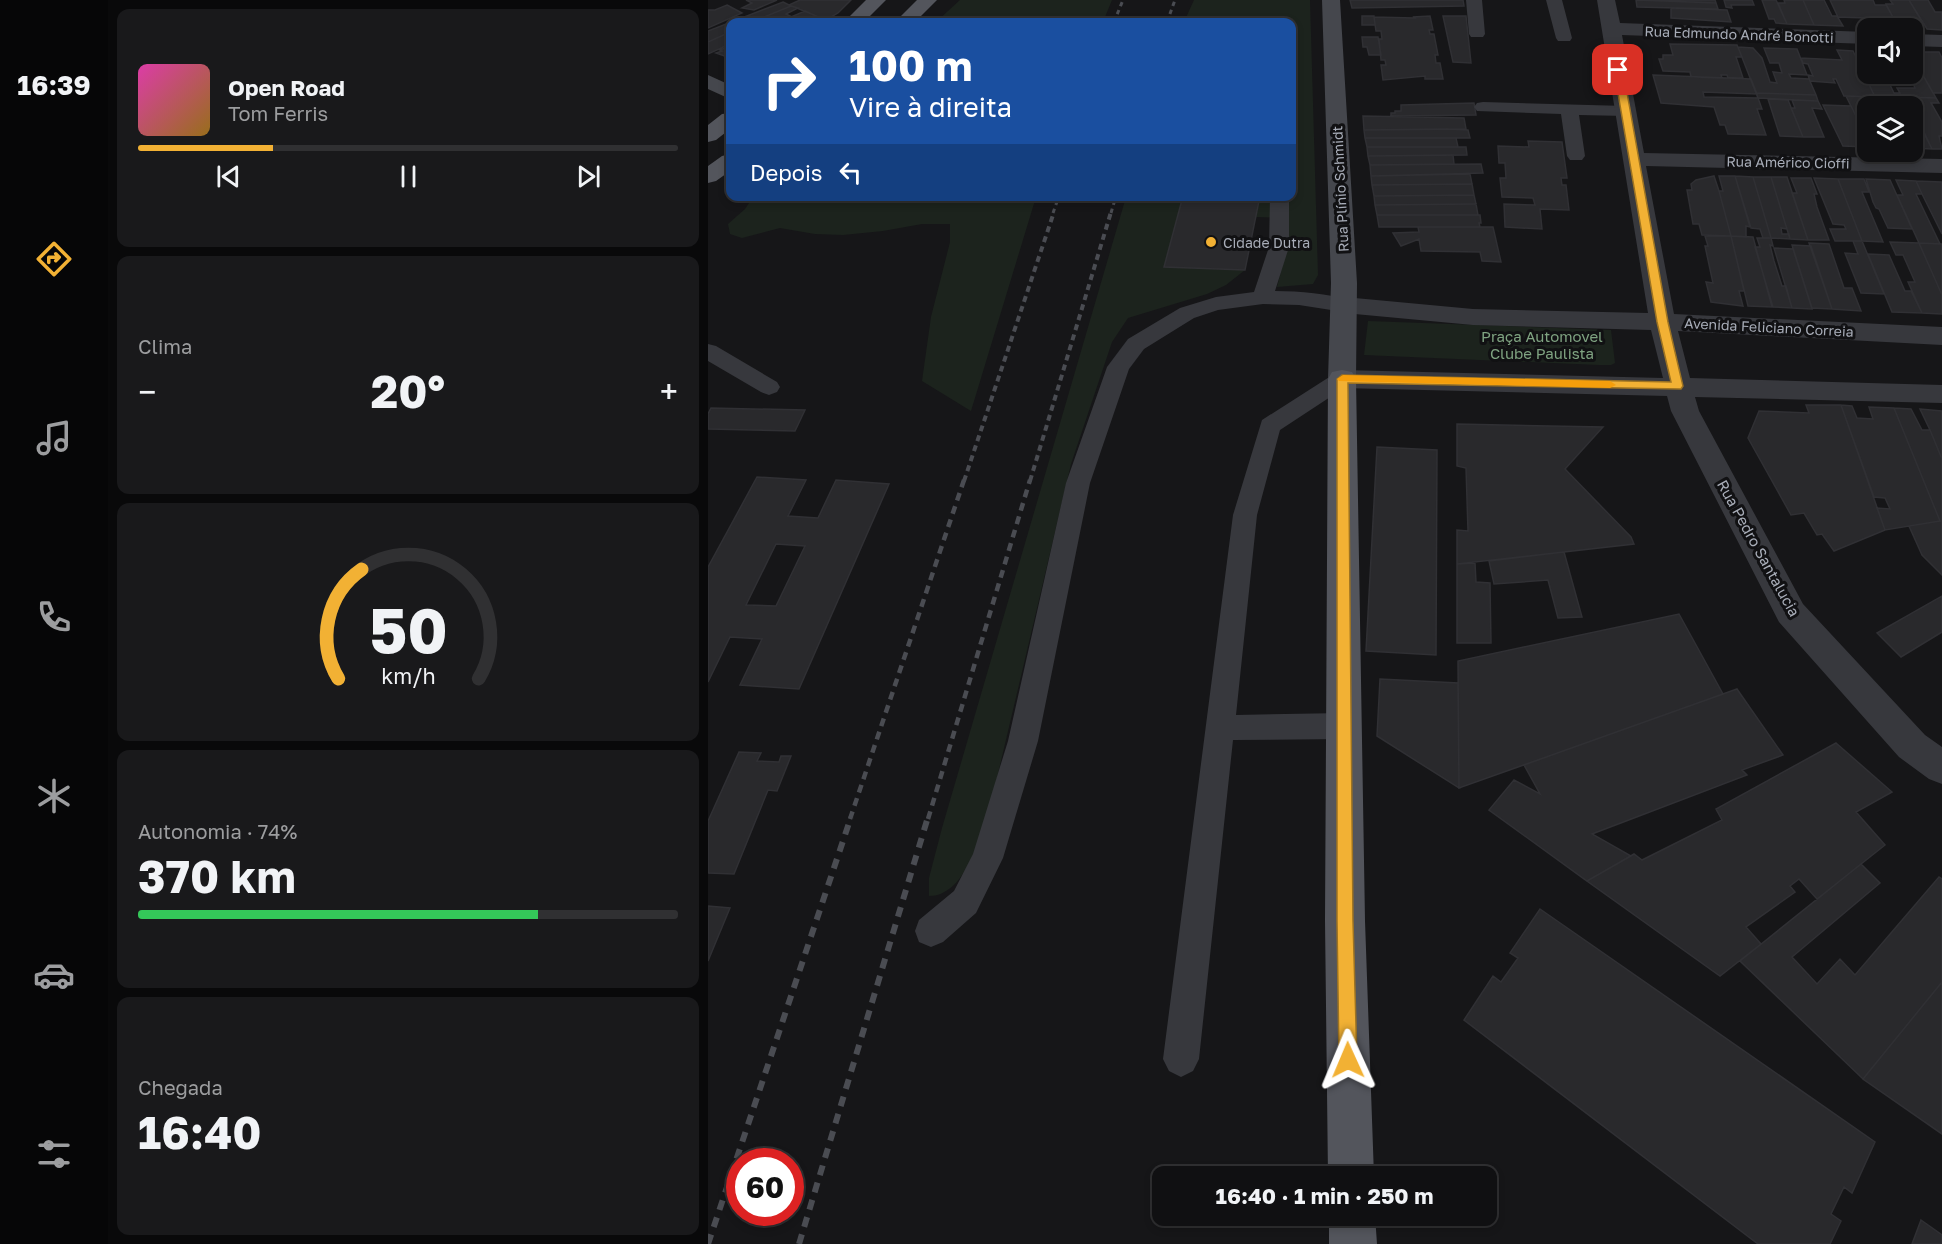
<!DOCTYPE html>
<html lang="pt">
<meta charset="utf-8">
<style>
:root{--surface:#101012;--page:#19191b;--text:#f1f3f6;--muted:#9c9d9f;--line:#303032;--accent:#f2b134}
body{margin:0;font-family:"Golos Text",sans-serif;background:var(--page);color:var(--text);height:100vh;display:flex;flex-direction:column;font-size:22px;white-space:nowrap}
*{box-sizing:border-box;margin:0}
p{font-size:20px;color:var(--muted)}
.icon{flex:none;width:33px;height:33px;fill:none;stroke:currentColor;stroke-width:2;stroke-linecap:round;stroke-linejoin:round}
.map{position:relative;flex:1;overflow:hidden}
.sheet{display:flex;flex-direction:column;gap:9px;padding:9px;background:#09090a;width:600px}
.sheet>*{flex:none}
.banner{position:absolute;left:18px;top:18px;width:570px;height:183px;border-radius:12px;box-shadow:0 3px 9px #0003,0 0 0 2px var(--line);background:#1a4fa0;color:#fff;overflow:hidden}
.buttons{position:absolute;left:1149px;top:18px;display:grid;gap:12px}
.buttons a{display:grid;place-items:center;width:66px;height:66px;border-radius:12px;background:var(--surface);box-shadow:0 3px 9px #0003,0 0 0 2px var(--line);font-size:30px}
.speed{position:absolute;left:18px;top:1148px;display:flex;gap:12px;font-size:30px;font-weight:700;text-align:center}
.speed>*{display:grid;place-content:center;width:78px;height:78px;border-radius:50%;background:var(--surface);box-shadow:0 3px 9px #0003,0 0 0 2px var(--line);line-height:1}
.speed .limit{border:9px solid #d22;background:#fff;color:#111}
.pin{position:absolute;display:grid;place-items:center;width:51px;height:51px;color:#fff;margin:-26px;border-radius:12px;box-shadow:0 3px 9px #0006}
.me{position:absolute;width:66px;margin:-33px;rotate:359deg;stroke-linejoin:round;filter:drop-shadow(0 0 4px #0008)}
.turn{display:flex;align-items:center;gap:21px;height:126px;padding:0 24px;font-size:27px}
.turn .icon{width:78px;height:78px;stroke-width:2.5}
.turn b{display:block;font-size:42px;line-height:51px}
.then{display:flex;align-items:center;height:57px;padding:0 24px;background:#0003;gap:12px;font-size:22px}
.big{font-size:45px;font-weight:700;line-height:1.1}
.sheet .card{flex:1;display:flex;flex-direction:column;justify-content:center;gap:9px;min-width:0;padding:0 21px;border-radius:12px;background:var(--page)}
.sheet .dial{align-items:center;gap:0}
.dial svg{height:156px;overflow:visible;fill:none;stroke:var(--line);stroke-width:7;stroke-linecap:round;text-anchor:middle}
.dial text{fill:var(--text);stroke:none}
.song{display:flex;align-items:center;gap:18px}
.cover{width:72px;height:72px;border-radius:9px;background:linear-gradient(135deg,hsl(320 70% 55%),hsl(40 70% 35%))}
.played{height:6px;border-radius:3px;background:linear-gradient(90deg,var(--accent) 25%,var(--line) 25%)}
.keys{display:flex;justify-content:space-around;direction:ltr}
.heat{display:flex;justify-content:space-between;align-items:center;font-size:33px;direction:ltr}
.charge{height:9px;border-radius:4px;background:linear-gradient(90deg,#34c759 74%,var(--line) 0)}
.trip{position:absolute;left:444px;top:1166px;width:345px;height:60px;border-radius:12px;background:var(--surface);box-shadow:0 3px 9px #0003,0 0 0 2px var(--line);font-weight:700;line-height:60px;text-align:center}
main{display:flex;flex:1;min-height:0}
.tabs{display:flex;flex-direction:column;width:108px;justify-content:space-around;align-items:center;background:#060607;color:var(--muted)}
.tabs .icon{width:42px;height:42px}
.tabs .on{color:var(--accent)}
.tabs b{font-size:27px;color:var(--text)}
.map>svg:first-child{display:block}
.green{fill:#1c231d}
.building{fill:#29292c;stroke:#303034;stroke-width:1.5;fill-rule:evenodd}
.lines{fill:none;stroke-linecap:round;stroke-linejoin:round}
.lane{fill:#37383d;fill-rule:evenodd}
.street{fill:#37383d;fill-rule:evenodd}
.secondary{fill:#45474d;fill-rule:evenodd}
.primary{fill:#53555c;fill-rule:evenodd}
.rail-far3{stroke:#4a4c52;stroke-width:3;stroke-dasharray:4.5 4;stroke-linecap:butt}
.rail-far2{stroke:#4a4c52;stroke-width:4;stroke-dasharray:6 4.5;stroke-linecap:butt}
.rail-far1{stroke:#4a4c52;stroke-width:4.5;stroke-dasharray:8 6;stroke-linecap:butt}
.rail{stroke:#4a4c52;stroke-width:6;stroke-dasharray:10 8;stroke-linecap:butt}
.route{fill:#f2b134;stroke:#9d7322;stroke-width:1.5}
.slow{fill:#f59e0b}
.poi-dot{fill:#f2b134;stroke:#111113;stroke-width:2}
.labels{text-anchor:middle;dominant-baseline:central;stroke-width:6;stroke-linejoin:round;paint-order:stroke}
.far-street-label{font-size:14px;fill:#a8adb8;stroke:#111113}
.far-poi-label{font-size:14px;fill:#a8adb8;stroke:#111113;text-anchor:start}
.park-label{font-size:15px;fill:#7fa381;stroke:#111113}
.street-label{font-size:15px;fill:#a8adb8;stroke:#111113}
</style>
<main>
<nav class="tabs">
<b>16:39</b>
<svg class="icon on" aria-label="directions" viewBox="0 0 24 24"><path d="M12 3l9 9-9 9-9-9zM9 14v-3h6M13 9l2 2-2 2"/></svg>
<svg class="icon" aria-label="music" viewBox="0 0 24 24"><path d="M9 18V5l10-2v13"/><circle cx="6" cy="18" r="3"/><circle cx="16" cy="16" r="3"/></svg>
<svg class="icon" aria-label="phone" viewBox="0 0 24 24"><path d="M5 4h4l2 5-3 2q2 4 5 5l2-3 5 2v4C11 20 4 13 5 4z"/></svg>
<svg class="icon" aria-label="climate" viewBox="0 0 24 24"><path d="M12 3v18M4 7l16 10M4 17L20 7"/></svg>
<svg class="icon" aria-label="car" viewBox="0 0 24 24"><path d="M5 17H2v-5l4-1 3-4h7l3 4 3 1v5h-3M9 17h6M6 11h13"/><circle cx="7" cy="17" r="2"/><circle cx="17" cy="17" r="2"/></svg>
<svg class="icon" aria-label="filters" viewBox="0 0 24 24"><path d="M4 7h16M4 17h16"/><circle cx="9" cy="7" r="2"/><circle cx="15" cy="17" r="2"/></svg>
</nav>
<section class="sheet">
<div class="card">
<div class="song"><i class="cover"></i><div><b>Open Road</b><p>Tom Ferris</p></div></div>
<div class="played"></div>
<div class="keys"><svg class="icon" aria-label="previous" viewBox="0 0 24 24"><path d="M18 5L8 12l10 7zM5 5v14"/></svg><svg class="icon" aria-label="pause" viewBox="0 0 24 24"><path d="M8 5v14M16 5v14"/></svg><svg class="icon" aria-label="next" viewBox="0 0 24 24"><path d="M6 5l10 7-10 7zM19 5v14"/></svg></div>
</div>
<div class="card"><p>Clima</p>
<div class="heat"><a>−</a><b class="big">20°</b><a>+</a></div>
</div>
<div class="card dial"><svg viewBox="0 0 100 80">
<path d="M14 69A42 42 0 1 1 86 69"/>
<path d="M14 69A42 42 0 0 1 26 13" stroke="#f2b134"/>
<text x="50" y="56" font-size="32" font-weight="700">50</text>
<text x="50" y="72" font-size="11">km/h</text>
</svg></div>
<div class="card"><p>Autonomia · 74%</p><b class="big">370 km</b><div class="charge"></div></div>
<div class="card"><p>Chegada</p><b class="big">16:40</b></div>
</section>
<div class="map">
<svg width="1234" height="1244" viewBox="0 0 1234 1244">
<rect width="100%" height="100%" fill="#161618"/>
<path class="green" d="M252,0H404L395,22H228Z
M486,0H602L610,275L605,284L569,287L579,248L578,218L548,217L552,197L584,196V22H476Z
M45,197H328L263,411L214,381L223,317L242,242V224H214L175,231L135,235L107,234L72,228L34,238L22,234L20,224L37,209Z
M418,197H475L456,267L537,270L518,285L499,294L420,318L404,342L363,464L280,816C270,842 256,896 221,896V878L234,828Z
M660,321L903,330L907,363L903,365H891L656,355Z"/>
<path class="building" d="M38,0H69L46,10L34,8L44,3Z
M92,0H143L130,13L118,20L81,5Z
M642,0H755L756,6L644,8Z
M928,0L1008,3L1010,9L929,7Z
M937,0H1007L1008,3Z
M1016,0H1044L1046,5H1023L1024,8L1018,7Z
M1068,0L1079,24L1068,23L1066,19H1061L1054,0Z
M1076,0H1095L1106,25L1079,24L1070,3H1077Z
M1095,0H1116L1124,16H1129L1135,26L1106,25Z
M1122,0H1165L1167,5H1178L1191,28L1163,27L1159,18L1130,17Z
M1182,0H1201L1213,20L1186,19L1178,4H1185Z
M1201,0H1220L1227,12H1234V30L1219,29Z
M75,2L83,6L44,22H22V32L0,42V31Z
M19,5L34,13L0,28V10H7Z
M83,6L90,8L78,14L84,17L71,22H44Z
M963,8L1019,10L1023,22L963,18Z
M97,11L115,19L109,22H71Z
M654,16H666L667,25H654Z
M722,16L725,30H721L722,34H726L730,55H727L728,63H732L735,79H717V76L675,80L673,65H678L677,60H673L671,39H674L673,31H668L666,17L707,18L706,17Z
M735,16H758L763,63L745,62Z
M22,32V44L0,54V42Z
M654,37H670L673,55H661L659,47H655Z
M962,44L1029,45L1034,57H1028L1035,78H1020L1019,75H1013L1014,78L983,77L982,72L955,71L951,59H955V55H965Z
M22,46V58L8,53L14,51L12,50Z
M1030,47L1045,48L1054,58L1062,82L1069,83L1065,72L1074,73L1071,63H1062L1056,48L1089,49L1099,75L1081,74L1083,78L1101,79L1108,95L1048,93Z
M1129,50L1145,51L1167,97L1136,96L1128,79H1125L1127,83L1102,81L1100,75L1105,76L1100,64L1095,63L1093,58L1134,60Z
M1204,52H1231L1234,58V93H1225L1204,56Z
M1153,59H1160V74H1177L1178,76H1172L1175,83H1181L1188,97H1167L1160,82H1165L1161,75H1157L1154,70H1159Z
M1204,61H1207L1228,98L1188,97L1186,93H1192L1189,88H1207L1205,83H1186L1181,74H1204Z
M945,75L1043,79L1049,94L995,92L996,97L1050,98L1054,109H1049L1058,135L1020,134L1017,125H1012L1006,107L953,103Z
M1048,93L1108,95L1110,101L1050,98Z
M1138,96L1167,97L1172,106H1160V134H1157Z
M1167,97H1198L1202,106H1171Z
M1198,97L1228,98L1231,103H1223L1234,122V136H1231L1234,149H1224L1204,106Z
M1060,99L1080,100L1095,137L1072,136Z
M1084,100L1110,101L1114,109L1104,108L1116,137H1095L1083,108H1087Z
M766,103L768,115L683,116V113H687V111H693V105Z
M1115,105L1143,106L1160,140V147L1135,146Z
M1204,111L1224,149L1204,148Z
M655,116L756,118L758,129L656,130Z
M739,129L760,130L762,138H657L656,130Z
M657,138H748L750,147H659Z
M820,141L854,142L859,178H853L854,185H858L861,210L832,209L834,229L797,227L796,204L827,205L825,198L794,197L792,178H798L797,163H791L790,146L821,147Z
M659,147H758L759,155L660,156Z
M745,155L746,164L662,165L660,156Z
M773,164L775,173L663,176L662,165Z
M762,174L764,184L664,185L663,176Z
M1006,176L1011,191L1023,236L994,235L991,224H985L979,190H984L983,184L988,180Z
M1011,176H1027L1042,227L1038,226V237L1023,236L1011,191H1015Z
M1027,176L1045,177L1063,238H1055L1052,229L1043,228Z
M1045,177H1063L1079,229L1073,228L1074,234H1081L1082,239L1063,238Z
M1063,177H1079L1100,240L1082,239Z
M1083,178H1103L1109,194H1106L1109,207L1121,240H1100L1084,193H1089Z
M1106,178L1130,179L1154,241H1127L1122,229H1138L1136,225L1125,224Z
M1130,179H1156L1161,192H1154L1175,242L1154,241Z
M1158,179L1182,180L1204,229L1180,228L1171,209L1168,208L1165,202Z
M1188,180L1208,181L1214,194H1208L1232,244L1211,243L1189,195H1195Z
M1208,181L1234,182V234L1214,194Z
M764,184L766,195L666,196L664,185Z
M766,195L768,204L667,205L666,196Z
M475,196H552L537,270L456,267Z
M768,204L770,215H669L667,205Z
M669,215H772L773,223H771L772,227H671Z
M710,227H785L793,262L774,261L772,252L713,251L711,239L693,246L685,233L711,232Z
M997,236H1023L1036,291H1031L1035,306L1003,302L998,282L1005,283L997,246H1000Z
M1023,236L1045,237L1064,307L1040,306Z
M1049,238H1063L1065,246L1062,245L1066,261L1074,286H1078L1084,308L1065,307L1047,247H1052Z
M1145,241H1154L1176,294L1153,293L1137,253L1150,254Z
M1182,242L1211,243L1234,295V314L1214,313L1200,282H1207L1195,255H1188Z
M1101,243L1121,244L1136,288H1144L1153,311L1124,309Z
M1211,243L1234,244V295Z
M1084,245L1103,246L1124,309L1104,308Z
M1066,248L1085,249L1104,309L1084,308Z
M1160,254L1181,255L1197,291H1203L1214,313L1184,312Z
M1098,405H1133L1177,530L1126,551L1114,534L1109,535L1096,513L1083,515L1040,438L1051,411L1101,413Z
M1133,405L1144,406L1149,418L1165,419L1161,407L1186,408L1232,521L1177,530L1169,508L1182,509L1177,498L1166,497Z
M3,408L97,410L87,431L0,429V414Z
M1186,408L1203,409L1214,430H1222L1234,459V521H1232Z
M1212,409L1234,411V459L1222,430Z
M749,424L895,427L857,469L923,537L926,544L749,564V530L760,531L758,468L749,466Z
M669,447L729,450L728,655L658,651Z
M49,477L98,480L80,516L110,518L128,480L181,484L91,689L32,685L54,639L22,637L0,682V567ZM68,544L97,546L68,606L38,605Z
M1232,521H1234V575L1214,555L1201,526Z
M856,552L874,617L850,618L840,580L786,584L781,561Z
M767,563L768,582L782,583L783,643H749V564Z
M1234,596V632L1193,657L1169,633Z
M971,614L1015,694L751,788L750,661Z
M672,679L750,683L751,788L669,736Z
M1029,689L1075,755L1034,770L1039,775L884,834L923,856L879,881L781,810L806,780L832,794L816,765Z
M1128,743L1184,792L1148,812L1177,845L1109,899L1091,879L1082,886L1087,892L1038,927L1053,944L1012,976L879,881L926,854L934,860L1014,820L1008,809Z
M31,752L53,753L49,761L71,762L73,756H83L69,791L60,790L26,874L0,873V821Z
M1153,864L1172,883L1084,957L1109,984L1132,959L1147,975L1231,877L1234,879V982L1155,1079L1032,961Z
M0,906L22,908L0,961Z
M832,909L1167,1142L1144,1193L1136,1187L1123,1214L1133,1221L1122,1244H1050L756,1020L785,976L793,982L810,958L802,953Z
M1234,982V1134L1155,1079Z
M1213,1220L1234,1235V1244H1204Z"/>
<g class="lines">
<path class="lane" d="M758,0H774L777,34L775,37H763L761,34Z
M838,0H854L864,38L862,41H850L848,38Z
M775,102L918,106L924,107L927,111L924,115L918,116L871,115L877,156L874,160H862L859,156L853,114L769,111L766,107L769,103Z
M562,196H581V247L567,291C593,291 619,294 643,300L647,305L643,310L636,312L591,305L555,304L510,310L486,318L436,349L421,369L382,483L330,741L295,858L268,913L235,942L223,947L211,942L207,931L211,920L246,891L265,854L300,741L358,483L399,367L420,339L472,308L508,297L546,292L561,247Z
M0,344L8,346L69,382L72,387L69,392L61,395L53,392L0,361Z
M634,371L642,374L645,379L642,384L572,430L549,515L528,715L636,713L646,717L650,726L646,735L636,739L525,740L491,1059L485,1071L473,1077L461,1071L455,1059L525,515L554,420L626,374Z"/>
<path class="street" d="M889,0H907L912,23L1160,32V44L914,35L936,153L1234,159V173L938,166L966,314L1234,327V345L970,331L982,378L1234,385V403L987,397L991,411L1095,604L1217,735L1234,747V784L1221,779L1191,757L1071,622L963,411L959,396L634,388L624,386L620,379L624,372L634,370L955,378L943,330L765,325L636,313L627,311L623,305L627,299L636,297L765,309L940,313Z
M1204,34L1234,35V47L1204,46Z"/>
<path class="secondary" d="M614,0H632L649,283L648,379L644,386L634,388L624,386L620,379L623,283Z
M0,75L22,85V99L0,89Z"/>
<path class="primary" d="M158,0H178L156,22H136Z
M209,0H229L207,22H187Z
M22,113V129L8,140L0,142V125L14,114Z
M22,154V171L8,181L0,183V166L14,156Z
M634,370L644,372L648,379L657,921L666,1176H620L617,921L620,379L624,372Z
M621,1215H667L669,1244H621Z"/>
<path class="rail-far3" d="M406,22L415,0
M459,22L467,0
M345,213L351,196
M403,213L408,196"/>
<path class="rail-far2" d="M256,481L346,212
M322,481L403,212"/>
<path class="rail-far1" d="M142,819L256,480
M220,819L322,480"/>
<path class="rail" d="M0,1244L143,817
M91,1244L220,817"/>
</g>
<path class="route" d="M910,68L915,70L960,322L975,386L973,389L640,383L645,921L649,1060L646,1066L640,1069L634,1066L631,1060L629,921V379L634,375L963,382L949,322L906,70Z"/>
<path class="slow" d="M635,375L902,381L908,385L902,388L631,381L629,379Z"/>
<circle class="poi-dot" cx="503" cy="242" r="6"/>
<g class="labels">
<g class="far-street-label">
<text transform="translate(1031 34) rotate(2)">Rua Edmundo André Bonotti</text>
<text transform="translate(1080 162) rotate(1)">Rua Américo Cioffi</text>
<text transform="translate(632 189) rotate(-93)">Rua Plínio Schmidt</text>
<text transform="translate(1061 327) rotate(3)">Avenida Feliciano Correia</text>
</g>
<g class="far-poi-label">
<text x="515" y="242">Cidade Dutra</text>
</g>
<g class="park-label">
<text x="834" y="336">Praça Automovel<tspan x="834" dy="17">Clube Paulista</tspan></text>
</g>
<g class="street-label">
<text transform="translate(1051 548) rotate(61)">Rua Pedro Santalucia</text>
</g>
</g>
</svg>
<div class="buttons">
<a><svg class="icon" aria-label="sound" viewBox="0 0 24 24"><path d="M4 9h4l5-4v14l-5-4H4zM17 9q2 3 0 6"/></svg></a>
<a><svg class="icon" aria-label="layers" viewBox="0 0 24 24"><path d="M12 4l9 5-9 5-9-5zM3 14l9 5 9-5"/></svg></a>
</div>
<div class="speed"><div class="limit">60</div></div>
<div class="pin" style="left:910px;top:70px;background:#d93025"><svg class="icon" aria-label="arrive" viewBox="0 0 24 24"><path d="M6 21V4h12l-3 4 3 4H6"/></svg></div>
<svg class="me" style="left:640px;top:1060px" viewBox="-20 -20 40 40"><path d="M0-17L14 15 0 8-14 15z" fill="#f2b134" stroke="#fff" stroke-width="4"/></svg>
<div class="trip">16:40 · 1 min · 250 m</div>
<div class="banner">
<div class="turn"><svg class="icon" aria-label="right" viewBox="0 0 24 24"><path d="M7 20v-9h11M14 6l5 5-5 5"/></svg><div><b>100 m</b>Vire à direita</div></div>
<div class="then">Depois<svg class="icon" aria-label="left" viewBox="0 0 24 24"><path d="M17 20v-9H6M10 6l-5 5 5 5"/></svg></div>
</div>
</div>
</main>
